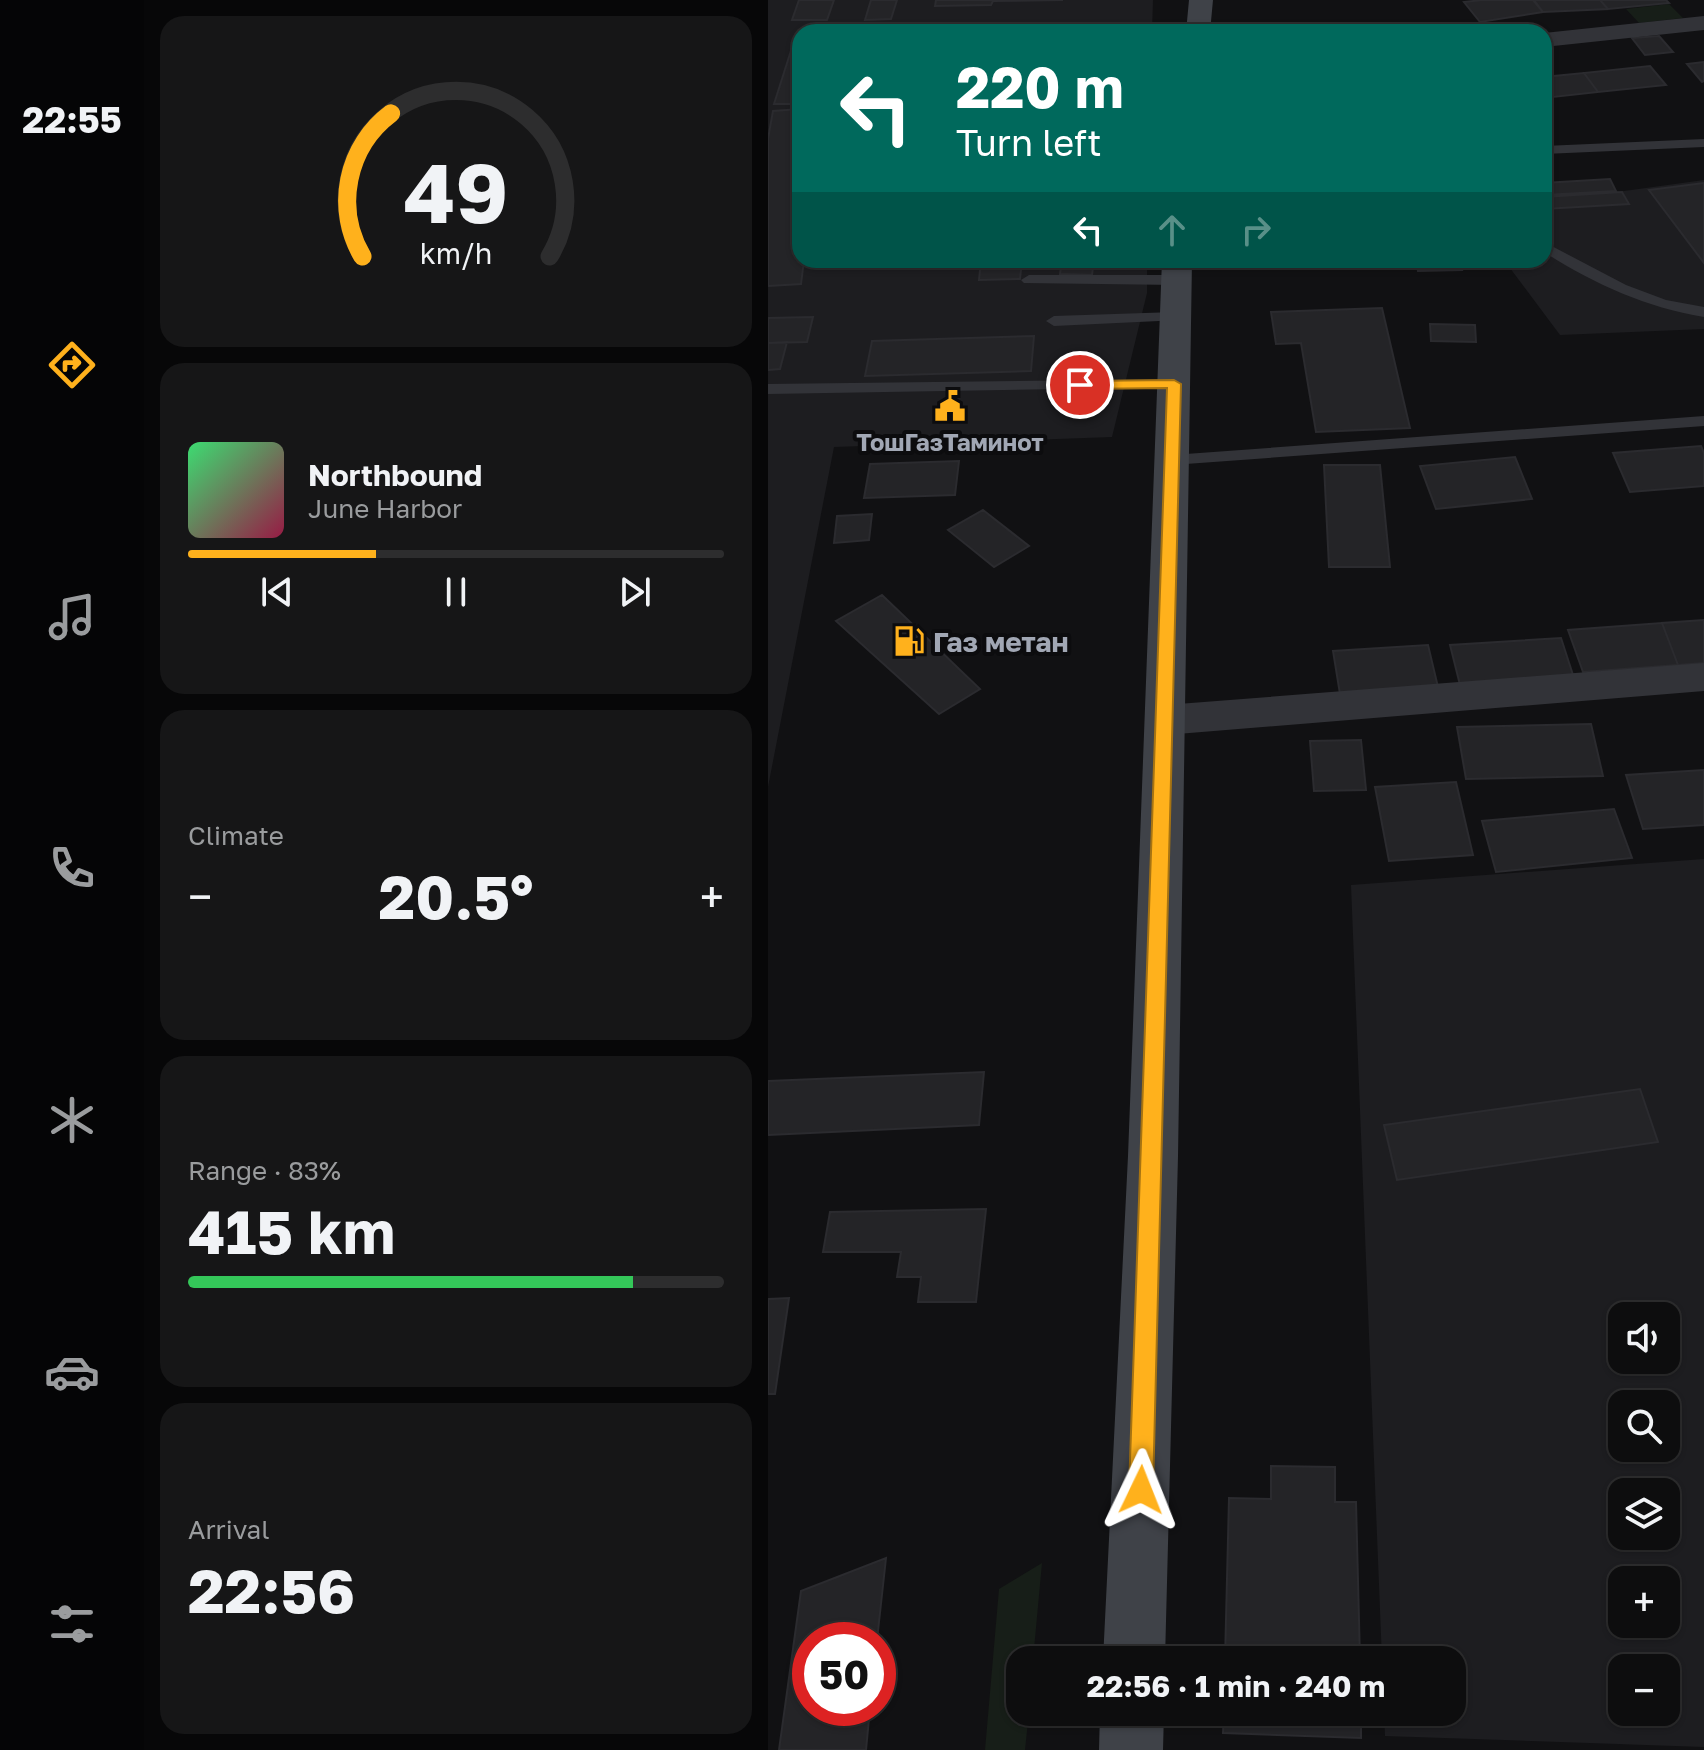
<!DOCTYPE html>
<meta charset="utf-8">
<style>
:root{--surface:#0d0d0e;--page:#161617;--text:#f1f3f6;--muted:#9a9c9e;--line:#2d2d2e;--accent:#ffb11c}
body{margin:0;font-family:"Golos Text",sans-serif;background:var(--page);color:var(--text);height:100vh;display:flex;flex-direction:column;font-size:30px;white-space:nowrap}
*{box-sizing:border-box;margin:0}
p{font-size:26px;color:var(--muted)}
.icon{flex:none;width:44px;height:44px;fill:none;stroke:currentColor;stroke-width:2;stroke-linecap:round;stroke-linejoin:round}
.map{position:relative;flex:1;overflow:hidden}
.panel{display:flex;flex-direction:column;gap:16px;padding:16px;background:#070708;width:624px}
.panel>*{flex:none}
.guide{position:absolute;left:24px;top:24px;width:760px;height:244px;border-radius:24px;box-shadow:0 2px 6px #0004,0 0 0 2px var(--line);background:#00695c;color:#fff;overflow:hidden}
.buttons{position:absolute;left:840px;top:1302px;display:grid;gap:16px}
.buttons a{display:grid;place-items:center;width:72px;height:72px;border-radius:16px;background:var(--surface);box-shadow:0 2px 6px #0004,0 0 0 2px var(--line);font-size:40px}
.speed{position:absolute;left:24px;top:1622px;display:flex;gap:16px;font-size:40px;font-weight:700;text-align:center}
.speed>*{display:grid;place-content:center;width:104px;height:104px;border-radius:50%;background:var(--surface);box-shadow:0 2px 6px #0004,0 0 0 2px var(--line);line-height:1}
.speed .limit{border:12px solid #d22;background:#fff;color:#111}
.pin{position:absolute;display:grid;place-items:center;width:68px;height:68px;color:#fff;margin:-34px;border:4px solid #fff;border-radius:50%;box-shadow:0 2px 8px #0007}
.me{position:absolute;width:88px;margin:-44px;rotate:2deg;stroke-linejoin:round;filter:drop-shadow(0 0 6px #0008)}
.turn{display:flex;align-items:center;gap:28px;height:168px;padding:0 32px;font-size:36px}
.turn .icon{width:104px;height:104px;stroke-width:2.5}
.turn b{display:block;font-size:56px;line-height:68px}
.lanes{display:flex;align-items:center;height:76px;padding:0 32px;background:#0003;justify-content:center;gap:40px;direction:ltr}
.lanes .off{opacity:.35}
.big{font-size:60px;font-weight:700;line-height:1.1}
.panel .card{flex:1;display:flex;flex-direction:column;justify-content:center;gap:12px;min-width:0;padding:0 28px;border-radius:24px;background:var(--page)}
.panel .dial{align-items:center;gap:0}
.dial svg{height:208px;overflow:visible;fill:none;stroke:var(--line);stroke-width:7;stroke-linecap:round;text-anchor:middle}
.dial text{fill:var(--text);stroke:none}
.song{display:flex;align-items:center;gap:24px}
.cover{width:96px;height:96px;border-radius:12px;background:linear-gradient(135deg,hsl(140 70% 55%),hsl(340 70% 35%))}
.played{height:8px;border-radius:4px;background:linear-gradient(90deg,var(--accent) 35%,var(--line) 35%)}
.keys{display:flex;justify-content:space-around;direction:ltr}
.heat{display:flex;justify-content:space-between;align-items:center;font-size:44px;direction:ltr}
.charge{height:12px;border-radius:6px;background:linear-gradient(90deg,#34c759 83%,var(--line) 0)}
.trip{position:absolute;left:238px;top:1646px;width:460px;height:80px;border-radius:24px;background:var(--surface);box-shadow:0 2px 6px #0004,0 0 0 2px var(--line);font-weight:700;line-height:80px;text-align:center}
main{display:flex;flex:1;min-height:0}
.tabs{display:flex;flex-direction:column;width:144px;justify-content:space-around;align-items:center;background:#050506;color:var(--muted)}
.tabs .icon{width:56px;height:56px}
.tabs .on{color:var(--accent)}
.tabs b{font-size:36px;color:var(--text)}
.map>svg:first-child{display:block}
.built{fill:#1d1d20;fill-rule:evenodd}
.green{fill:#171e18}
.building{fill:#242427;stroke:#2b2b2f;stroke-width:2}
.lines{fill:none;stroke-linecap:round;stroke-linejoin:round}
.service{fill:#323338;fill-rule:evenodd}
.minor{fill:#323338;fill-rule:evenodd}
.secondary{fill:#3f4248;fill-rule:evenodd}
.route{fill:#ffb11c;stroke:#a67312;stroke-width:2}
.labels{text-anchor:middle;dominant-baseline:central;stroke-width:8;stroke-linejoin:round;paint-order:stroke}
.far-poi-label{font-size:24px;font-weight:bold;fill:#a1a7b4;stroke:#0c0c0e}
.poi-label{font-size:28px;font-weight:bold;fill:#a1a7b4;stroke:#0c0c0e;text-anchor:start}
</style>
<main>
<nav class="tabs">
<b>22:55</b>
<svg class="icon on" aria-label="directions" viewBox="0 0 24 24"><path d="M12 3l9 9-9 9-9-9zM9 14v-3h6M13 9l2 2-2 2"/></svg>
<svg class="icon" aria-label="music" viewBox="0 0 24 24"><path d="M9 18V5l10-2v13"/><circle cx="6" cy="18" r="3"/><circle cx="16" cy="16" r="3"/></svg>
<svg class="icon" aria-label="phone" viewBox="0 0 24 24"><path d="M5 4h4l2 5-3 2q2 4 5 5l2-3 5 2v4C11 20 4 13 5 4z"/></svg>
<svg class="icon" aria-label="climate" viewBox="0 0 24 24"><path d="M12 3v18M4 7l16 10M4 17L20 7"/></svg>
<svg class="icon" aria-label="car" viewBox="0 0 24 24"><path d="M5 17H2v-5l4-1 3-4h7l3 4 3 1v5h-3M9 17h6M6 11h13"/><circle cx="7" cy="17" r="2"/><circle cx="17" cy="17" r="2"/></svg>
<svg class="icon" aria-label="filters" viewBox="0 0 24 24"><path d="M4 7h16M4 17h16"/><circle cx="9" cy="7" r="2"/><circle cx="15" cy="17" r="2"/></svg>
</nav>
<section class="panel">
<div class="card dial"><svg viewBox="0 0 100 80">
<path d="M14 69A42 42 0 1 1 86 69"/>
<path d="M14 69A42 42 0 0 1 25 14" stroke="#ffb11c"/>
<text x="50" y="56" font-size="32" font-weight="700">49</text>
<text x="50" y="72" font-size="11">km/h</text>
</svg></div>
<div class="card">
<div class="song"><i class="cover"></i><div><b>Northbound</b><p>June Harbor</p></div></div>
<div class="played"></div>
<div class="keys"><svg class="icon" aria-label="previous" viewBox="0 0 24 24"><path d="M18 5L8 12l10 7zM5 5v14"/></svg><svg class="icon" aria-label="pause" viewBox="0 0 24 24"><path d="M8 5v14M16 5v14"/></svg><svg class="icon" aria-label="next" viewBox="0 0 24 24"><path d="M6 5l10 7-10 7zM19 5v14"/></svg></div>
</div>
<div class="card"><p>Climate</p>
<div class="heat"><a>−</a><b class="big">20.5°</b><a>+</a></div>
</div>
<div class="card"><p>Range · 83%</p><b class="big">415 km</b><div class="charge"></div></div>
<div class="card"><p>Arrival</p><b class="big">22:56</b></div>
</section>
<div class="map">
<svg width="936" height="1750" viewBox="0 0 936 1750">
<rect width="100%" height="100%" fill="#111113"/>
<path class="built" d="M0,0H385L384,32H32V260H379V293L344,437L66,447L0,787Z
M936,180V329L792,335L736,260H776V196L856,191Z
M936,859V1747L617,1736L616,1712H684V1660H614L583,885ZM854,1316H898V1360H854ZM854,1404H898V1448H854ZM854,1492H898V1536H854ZM854,1580H898V1624H854ZM854,1668H898V1712H854Z"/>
<path class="green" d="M901,4L915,18L871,23L858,9Z
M274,1563L265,1660H252V1712H261L257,1750H217L231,1589Z"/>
<path class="building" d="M31,0H66L59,20H24Z
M103,0H129L123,19L97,20Z
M168,0H295L225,1L223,5L167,6Z
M714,0H765L775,12L712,22L696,2Z
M766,0H832L840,9L775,12Z
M832,0H898L901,3L840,9Z
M891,36L905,52L877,55L864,38Z
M27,38H32V104H6Z
M936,62V81L934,82L919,64Z
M882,66L898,85L830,92L816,73Z
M816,73L830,92L776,98V77Z
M32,109V260H36L33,284L0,286V139L5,111Z
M842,179L848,191L776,195V183Z
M936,183V263L881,190Z
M854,192L861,204L776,209V197Z
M213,260H254L252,279L211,280Z
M294,260H326L324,275L292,274Z
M648,260H691L694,270L650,271Z
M614,308L642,428L548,432L533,343L508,344L503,312Z
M45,317L39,342L0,343V318Z
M662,324L707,325L708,342L663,341Z
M266,336L263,371L97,376L104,341Z
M19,342L12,369L0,370V343Z
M933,446L936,453V486L862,492L845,453Z
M747,457L764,499L668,509L652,466Z
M191,461L187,495L96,498L102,464Z
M556,465H612L622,567H561Z
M215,510L261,546L226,567L180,530Z
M104,514L101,540L66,543L69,516Z
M114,595L212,689L171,714L68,621Z
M936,620V663L910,665L894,623Z
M894,623L910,665L815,672L800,630Z
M793,638L806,678L692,685L682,645Z
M660,645L670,687L572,694L565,651Z
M823,724L835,776L698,779L689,727Z
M593,740L598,790L546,791L542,741Z
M936,770V825L875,829L858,775Z
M688,782L705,855L621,861L607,787Z
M846,809L864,858L728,872L714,821Z
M216,1072L211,1125L0,1135V1081Z
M872,1089L890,1142L629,1180L616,1125Z
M218,1209L208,1302H150L153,1277H129L133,1252H55L62,1212Z
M21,1298L7,1394H0V1299Z
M503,1466L567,1467V1502H588L592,1660H457L461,1498L503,1499Z
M118,1558L109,1640H42V1708H102L98,1750H11L33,1591Z
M456,1712H593V1738L455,1733Z"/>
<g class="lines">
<path class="service" d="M936,139V147L776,154V146Z
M776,242L858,285L898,300L936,307V317C877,307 826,284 776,252Z
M261,275H409L417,280L409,285L256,283L253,280Z
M407,312L415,317L412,320L286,326L278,321L286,316Z
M406,379L414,384L412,387L0,394V384Z
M936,416V426L404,465L395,460L404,455Z"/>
<path class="minor" d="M936,16V30L776,47V33Z
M936,663V691L397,735L383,731L377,720L383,709L397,705Z"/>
<path class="secondary" d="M421,0H445L442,32H418Z
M394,260H424L410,1156L397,1660H335L360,1156Z
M332,1712H396L395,1750H331Z"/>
</g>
<path class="route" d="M406,380L413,384L385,1490L381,1499L373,1502L364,1499L361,1490L399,388L312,389L305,385L312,381Z"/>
<defs>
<symbol id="civic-bare" viewBox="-9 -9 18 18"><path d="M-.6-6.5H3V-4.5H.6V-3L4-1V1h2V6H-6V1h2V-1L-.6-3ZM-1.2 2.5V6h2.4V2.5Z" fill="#ffb11c" stroke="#0c0c0e" stroke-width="2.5" paint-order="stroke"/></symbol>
<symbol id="fuel-bare" viewBox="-9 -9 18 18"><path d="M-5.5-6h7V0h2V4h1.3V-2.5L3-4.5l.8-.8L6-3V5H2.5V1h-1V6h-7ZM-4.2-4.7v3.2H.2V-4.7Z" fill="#ffb11c" stroke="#0c0c0e" stroke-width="2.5" paint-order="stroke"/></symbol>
</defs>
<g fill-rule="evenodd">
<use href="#civic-bare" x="160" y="384" width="44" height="44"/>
<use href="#fuel-bare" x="119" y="619" width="44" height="44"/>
</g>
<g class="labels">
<g class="far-poi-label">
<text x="182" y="441">ТошГазТаминот</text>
</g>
<g class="poi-label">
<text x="165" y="641">Газ метан</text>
</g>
</g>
</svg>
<div class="buttons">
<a><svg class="icon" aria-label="sound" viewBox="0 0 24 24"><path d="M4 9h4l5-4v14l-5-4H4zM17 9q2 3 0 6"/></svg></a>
<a><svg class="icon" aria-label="search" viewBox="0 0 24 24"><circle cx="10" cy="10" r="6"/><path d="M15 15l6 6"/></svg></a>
<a><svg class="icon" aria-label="layers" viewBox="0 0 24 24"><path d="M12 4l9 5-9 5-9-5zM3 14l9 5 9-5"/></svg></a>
<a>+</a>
<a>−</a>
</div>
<div class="speed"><div class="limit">50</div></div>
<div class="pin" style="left:312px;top:385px;background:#d93025"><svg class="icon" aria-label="arrive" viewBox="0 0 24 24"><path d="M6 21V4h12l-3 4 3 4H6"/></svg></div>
<svg class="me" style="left:373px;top:1490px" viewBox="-20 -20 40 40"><path d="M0-17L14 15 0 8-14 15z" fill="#ffb11c" stroke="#fff" stroke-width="4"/></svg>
<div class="trip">22:56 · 1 min · 240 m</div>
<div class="guide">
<div class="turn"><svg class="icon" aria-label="left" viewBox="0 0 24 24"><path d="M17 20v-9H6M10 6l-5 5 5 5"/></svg><div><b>220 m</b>Turn left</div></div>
<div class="lanes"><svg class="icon" aria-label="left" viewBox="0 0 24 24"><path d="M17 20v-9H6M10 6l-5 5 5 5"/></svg><svg class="icon off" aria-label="ahead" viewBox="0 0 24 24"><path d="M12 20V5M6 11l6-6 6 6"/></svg><svg class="icon off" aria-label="right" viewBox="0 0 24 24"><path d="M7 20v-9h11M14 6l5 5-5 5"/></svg></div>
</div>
</div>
</main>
